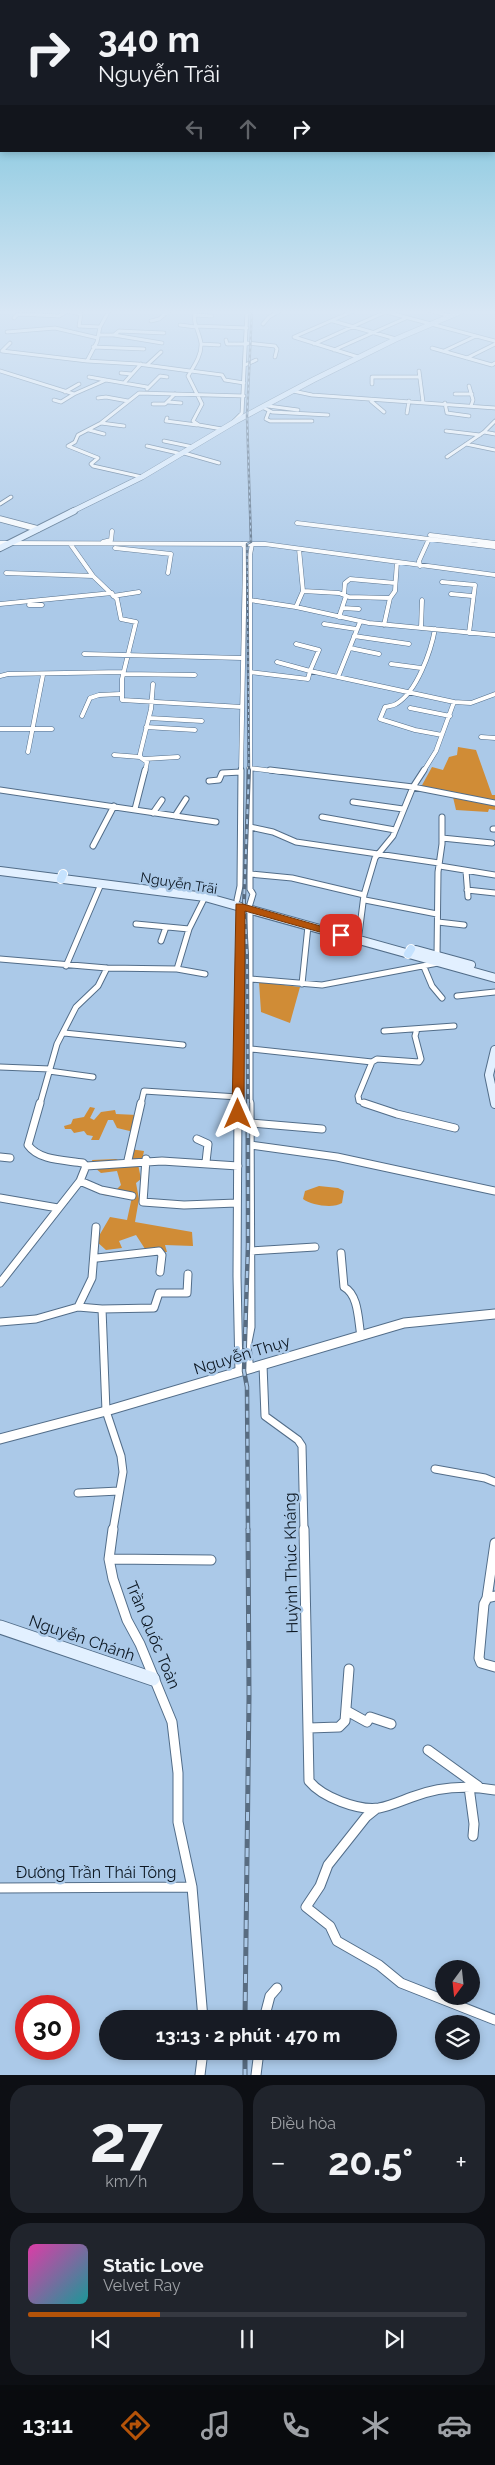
<!DOCTYPE html>
<html lang="vi">
<meta charset="utf-8">
<style>
:root{--surface:#171b24;--page:#20242c;--text:#f1f3f6;--muted:#9ea1a6;--line:#363941;--accent:#b45309}
body{margin:0;font-family:Raleway,sans-serif;background:var(--page);color:var(--text);height:100vh;display:flex;flex-direction:column;font-size:19px;white-space:nowrap}
*{box-sizing:border-box;margin:0}
p{font-size:16px;color:var(--muted)}
.icon{flex:none;width:28px;height:28px;fill:none;stroke:currentColor;stroke-width:2;stroke-linecap:round;stroke-linejoin:round}
.map{position:relative;height:2075px;overflow:hidden}
.panel{display:flex;flex-direction:column;gap:10px;padding:10px;background:#0d0f14;flex:1}
.panel>*{flex:none}
.hud{position:absolute;left:0px;top:0px;width:495px;height:152px;box-shadow:0 2px 8px #0003;background:#171b24;color:var(--text);overflow:hidden}
.needle{width:32px;rotate:195deg}
.controls{position:absolute;left:435px;top:1960px;display:grid;gap:10px}
.controls a{display:grid;place-items:center;width:45px;height:45px;border-radius:50%;background:var(--surface);box-shadow:0 2px 8px #0003;font-size:25px}
.speed{position:absolute;left:15px;top:1995px;display:flex;gap:10px;font-size:25px;font-weight:700;text-align:center}
.speed>*{display:grid;place-content:center;width:65px;height:65px;border-radius:50%;background:var(--surface);box-shadow:0 2px 8px #0003;line-height:1}
.speed .limit{border:8px solid #d22;background:#fff;color:#111}
.pin{position:absolute;display:grid;place-items:center;width:42px;height:42px;color:#fff;margin:-21px;border-radius:10px;box-shadow:0 2px 8px #0006}
.me{position:absolute;width:55px;margin:-28px;rotate:0deg;stroke-linejoin:round;filter:drop-shadow(0 0 4px #0008)}
.turn{display:flex;align-items:center;gap:18px;height:105px;padding:0 15px;font-size:22px}
.turn .icon{width:65px;height:65px;stroke-width:2.5}
.turn b{display:block;font-size:35px;line-height:42px}
.lanes{display:flex;align-items:center;height:48px;padding:0 15px;background:#0003;justify-content:center;gap:25px;direction:ltr}
.lanes .off{opacity:.35}
.big{font-size:38px;font-weight:700;line-height:1.1}
.panel .widget{flex:1;display:flex;flex-direction:column;justify-content:center;gap:8px;min-width:0;padding:0 18px;border-radius:20px;background:var(--page)}
.panel .dial{align-items:center;gap:0}
.dial b{font-size:65px;line-height:1}
.song{display:flex;align-items:center;gap:15px}
.cover{width:60px;height:60px;border-radius:8px;background:linear-gradient(135deg,hsl(320 70% 55%),hsl(180 70% 35%))}
.played{height:5px;border-radius:2px;background:linear-gradient(90deg,var(--accent) 30%,var(--line) 30%)}
.keys{display:flex;justify-content:space-around;direction:ltr}
.heat{display:flex;justify-content:space-between;align-items:center;font-size:28px;direction:ltr}
.panel .tiles{flex:1;display:grid;gap:10px;grid-template-columns:1fr 1fr}
.widget:last-child{grid-column:span 2}
.trip{position:absolute;left:99px;top:2010px;width:298px;height:50px;border-radius:25px;background:var(--surface);box-shadow:0 2px 8px #0003;font-weight:700;line-height:50px;text-align:center}
.tabs{display:flex;height:80px;justify-content:space-around;align-items:center;background:#090b0e;color:var(--muted)}
.tabs .icon{width:35px;height:35px}
.tabs .on{color:var(--accent)}
.tabs b{font-size:22px;color:var(--text)}
.map>svg:first-child{display:block}
.green{fill:#d08c36}
.lines{fill:none;stroke-linecap:round;stroke-linejoin:round}
.minor-far4-casing{stroke:#526d89;stroke-width:4.5}
.minor-far3-casing{stroke:#526d89;stroke-width:5}
.minor-far2-casing{stroke:#526d89;stroke-width:7}
.minor-far1-casing{stroke:#526d89;stroke-width:9}
.minor-casing{stroke:#526d89;stroke-width:11}
.tertiary-far1-casing{stroke:#526d89;stroke-width:7}
.tertiary-casing{stroke:#526d89;stroke-width:11}
.secondary-far3-casing{stroke:#526d89;stroke-width:6}
.secondary-far2-casing{stroke:#526d89;stroke-width:8}
.secondary-far1-casing{stroke:#526d89;stroke-width:10}
.secondary-casing{stroke:#526d89;stroke-width:15}
.primary-casing{stroke:#fff;stroke-width:10}
.minor-far4{stroke:#fff;stroke-width:3}
.minor-far3{stroke:#fff;stroke-width:4}
.minor-far2{stroke:#fff;stroke-width:5}
.minor-far1{stroke:#fff;stroke-width:7}
.minor{stroke:#fff;stroke-width:9}
.tertiary-far1{stroke:#fff;stroke-width:5.5}
.tertiary{stroke:#fff;stroke-width:9}
.secondary-far3{stroke:#e2f0ff;stroke-width:5}
.secondary-far2{stroke:#e2f0ff;stroke-width:6}
.secondary-far1{stroke:#e2f0ff;stroke-width:8}
.secondary{stroke:#e2f0ff;stroke-width:13}
.primary{stroke:#c5e2fe;stroke-width:8}
.rail-far3-casing{stroke:#586c81;stroke-width:2.5}
.rail-far2-casing{stroke:#586c81;stroke-width:4}
.rail-far1-casing{stroke:#586c81;stroke-width:4.5}
.rail-casing{stroke:#586c81;stroke-width:5}
.rail-far3{stroke:#abc9e8;stroke-width:1;stroke-dasharray:3;stroke-linecap:butt}
.rail-far2{stroke:#abc9e8;stroke-width:2;stroke-dasharray:5;stroke-linecap:butt}
.rail-far1{stroke:#abc9e8;stroke-width:2.5;stroke-dasharray:7;stroke-linecap:butt}
.rail{stroke:#abc9e8;stroke-width:3;stroke-dasharray:9;stroke-linecap:butt}
.route{fill:#b45309;stroke:#753606}
.labels{text-anchor:middle;dominant-baseline:central;stroke-width:5;stroke-linejoin:round;paint-order:stroke}
.street-label{font-size:14px;fill:#0d1823;stroke:#abc9e8}
.near-street-label{font-size:16px;fill:#0d1823;stroke:#abc9e8}
</style>
<div class="map">
<svg width="495" height="2075" viewBox="0 0 495 2075">
<rect width="100%" height="100%" fill="#abc9e8"/>
<path class="green" d="M458,747L476,750L492,795H495V801L421,787L432,767L443,770L449,757L457,755Z
M453,797L495,805V810L489,809L488,812L456,810Z
M259,982L300,987L290,1023L261,1012Z
M90,1107L95,1108L90,1118L94,1120L101,1112L115,1110L116,1114L137,1115L134,1132L117,1128L113,1120H108L99,1140H91L93,1136L87,1135L84,1131L74,1133L71,1129H65L64,1126L71,1124L73,1119L84,1117Z
M130,1149L144,1151L143,1156L149,1161L138,1164L141,1179L136,1183L139,1199L135,1222L192,1232L193,1246L165,1245L167,1252H147L136,1235L119,1241L122,1248L106,1250L96,1241L110,1217L127,1220L132,1197L114,1192L111,1196L103,1195V1188L117,1189L121,1185L117,1171L101,1173L94,1167L92,1160L116,1159L123,1162L127,1159Z
M319,1186L338,1188L344,1191L342,1203C333,1209 311,1205 303,1199L305,1191Z"/>
<g class="lines">
<defs>
<path id="minor-far4" d="M68,309L67,311L81,314L79,326L100,327
M110,309L100,327L97,342L87,361L138,364L190,371
M196,309C191,322 199,330 201,343C202,355 194,366 188,376L202,404L193,421L199,425L222,429
M358,309L294,337L358,357
M375,309L495,341
M425,309L450,316
M194,315L212,316
M14,318L18,314L59,316L67,311
M151,321L159,319L171,309
M333,321L396,339
M263,324L269,317L283,309
M180,325L196,327
M196,326L247,328
M7,332L55,328L98,338
M100,335H114L162,343
M114,335L119,331L164,333
M226,340L227,344H247
M10,343L2,351L87,361
M247,343L275,346L277,349L275,357
M201,344L219,345
M314,344L392,309
M93,347L144,349
M432,348L492,365L495,363
M334,350L406,318
M444,351L476,336
M467,358L495,344
M147,365L161,352
M245,365L256,360
M0,371L74,394L106,380L147,387
M191,371L222,375L225,380L244,383
M419,371L423,402
M121,373L132,374
M89,377L106,380
M124,383L141,364
M372,384V377H420
M469,386L473,400L471,406
M147,389L160,376L167,377
M293,391L312,395L495,408
M65,392L79,384
M455,394H472
M98,398L106,397L128,401
M54,400L61,402L74,394
M371,401L384,412
M168,402L181,403
M445,403L447,413L469,416
M153,404H165L175,394
M268,406L298,410
M264,408L272,412L328,415
M269,411L266,419L270,421H312
M407,413L409,401
M167,418L166,421L197,425
M234,421L242,413L247,309
M101,423L124,426
M89,430L104,434
M446,431L480,435
M484,432L495,434
M164,441L193,447
M466,444L495,450
M147,446L182,454
M184,453L219,463
M447,457L484,432L495,421
M142,477L93,466L91,464L98,458L68,446L75,442L78,435L101,423L139,393L244,396
M0,504L11,497"/>
<path id="minor-far3" d="M297,523L495,547
M430,535L495,543
M103,542L111,540L112,531
M0,543L265,544L495,575
M71,545L93,576L117,599L121,619L136,622L122,679V700L242,707
M115,548L171,554L168,573
M420,566L419,561L429,539
M6,573L93,576
M442,582L475,585L469,633
M303,591L339,593L349,597L390,598
M344,594L345,583L350,579L395,583
M451,594L472,596
M113,596L139,592
M250,600L296,607L369,623L495,635
M0,604L112,593
M29,605H42
M296,607L303,591L299,549
M343,608L359,609
M339,617L346,596
M324,624L356,629
M384,625L390,598L395,591L397,562
M421,628L422,600
M435,629C431,651 417,692 396,704C393,706 389,706 385,707L380,719L415,730L442,735
M354,636L409,644
M296,644L319,650L310,671L454,702L436,751L423,772
M350,648L379,654
M84,654L242,658
M391,664L421,668
M250,672L308,679L310,671L277,662
M123,674L195,675
M0,676L8,674L123,672
M338,677L360,622
M454,702L471,703L495,694
M410,708L450,716
M82,716L90,698L99,695L120,694
M149,718L202,721
M146,727L195,730
M0,729H52
M481,737L495,738
M28,752L43,675
M114,755L140,757
M144,759L178,757
M249,768L281,772
M145,772L147,762L140,757V754L151,709L153,684
M241,772L245,560V547L242,544
M250,772V555L252,544"/>
<path id="minor-far2" d="M250,770V889L253,894L250,904
M270,770L413,787L495,803
M209,781L219,780L222,773L241,772
M0,790L216,822
M353,802L403,809
M135,809L145,770
M153,813L162,800
M175,816L186,799
M322,817L395,830
M250,827L273,832L296,842L439,863
M493,829H495
M442,838L492,843
M93,846L114,806
M440,866L495,875
M466,871L468,897
M250,874L292,878L364,895
M467,890L495,893
M237,900L240,886L241,770
M365,900L437,914
M250,910V1104
M438,922L464,925
M136,924L189,929
M359,934L364,895L375,858L393,836L413,787L424,770
M161,941L166,927
M437,956L438,872L442,844V817
M0,959L107,968L177,969L205,974
M66,966L101,884
M424,967L432,986L442,998
M177,969L189,929L205,897
M251,979L322,985L438,963
M302,984L308,926
M457,996L495,992
M384,1031L454,1026
M64,1033L183,1045
M251,1049L372,1062L358,1096L359,1101L368,1104
M372,1062L377,1059L419,1062L421,1059L415,1036L417,1029
M0,1067L50,1069
M49,1071L93,1077
M40,1104L57,1044L76,1007L98,986L107,968
M141,1104L144,1091L238,1097
M238,1104L240,907"/>
<path id="minor-far1" d="M238,1103L237,1276L239,1372
M364,1103L397,1114L455,1128
M252,1123L322,1129
M197,1139L208,1144L206,1162
M251,1145L337,1157L495,1191
M0,1157L10,1158
M146,1159L143,1202L184,1205L237,1203
M128,1160L141,1103
M86,1166L162,1161L238,1166
M80,1181L101,1190L132,1196
M0,1198L58,1208
M251,1251L315,1247
M341,1253L344,1287C359,1295 358,1321 361,1336
M97,1258L159,1251L162,1255L160,1272
M0,1283L80,1181L86,1166L83,1163C66,1160 39,1161 28,1145L40,1103
M78,1307L92,1278L96,1227
M102,1309L154,1308L159,1293H187L188,1274
M0,1322L36,1319L78,1307L102,1309L106,1411L121,1456L123,1472L113,1530
M263,1365L265,1416L298,1440L302,1446L304,1530
M250,1369L247,1347L251,1327L250,1103
M435,1469L485,1478L495,1482
M78,1493L119,1491"/>
<path id="minor" d="M113,1529L109,1559L113,1579L127,1620L140,1644L172,1722L178,1773V1822L192,1887L203,2019
M304,1529L309,1781C322,1797 358,1811 379,1808C390,1806 401,1801 412,1797C438,1787 467,1785 495,1790
M109,1559L211,1560
M495,1596L487,1598L484,1604L479,1658L481,1663L495,1667
M487,1598L495,1543
M347,1711L367,1722L370,1717L391,1724
M309,1728L339,1727L345,1721L349,1669
M428,1750L478,1786
M469,1787L474,1824L473,1836
M376,1809L366,1817L328,1865L320,1886L306,1907L330,1926L337,1941L379,1965L401,1983L495,2020
M0,1888L192,1887
M264,2019L270,1996L277,1988
M200,2075L203,2051
M256,2075L259,2051"/>
<path id="tertiary-far1" d="M0,519L38,529"/>
<path id="tertiary" d="M0,1439L106,1411L404,1323L495,1314"/>
<path id="secondary-far3" d="M71,512L142,477L236,421L313,380L396,339L467,309"/>
<path id="secondary-far2" d="M0,548L74,511"/>
<path id="secondary-far1" d="M0,871L205,897L495,978
M416,950L471,965
M495,1050L489,1075L495,1104"/>
<path id="secondary" d="M0,1627L153,1679"/>
<path id="primary" d="M61,879L63,874
M408,954L411,949"/>
</defs>
<use href="#minor-far4" class="minor-far4-casing"/>
<use href="#minor-far3" class="minor-far3-casing"/>
<use href="#minor-far2" class="minor-far2-casing"/>
<use href="#minor-far1" class="minor-far1-casing"/>
<use href="#minor" class="minor-casing"/>
<use href="#tertiary-far1" class="tertiary-far1-casing"/>
<use href="#tertiary" class="tertiary-casing"/>
<use href="#secondary-far3" class="secondary-far3-casing"/>
<use href="#secondary-far2" class="secondary-far2-casing"/>
<use href="#secondary-far1" class="secondary-far1-casing"/>
<use href="#secondary" class="secondary-casing"/>
<use href="#primary" class="primary-casing"/>
<use href="#minor-far4" class="minor-far4"/>
<use href="#minor-far3" class="minor-far3"/>
<use href="#minor-far2" class="minor-far2"/>
<use href="#minor-far1" class="minor-far1"/>
<use href="#minor" class="minor"/>
<use href="#tertiary-far1" class="tertiary-far1"/>
<use href="#tertiary" class="tertiary"/>
<use href="#secondary-far3" class="secondary-far3"/>
<use href="#secondary-far2" class="secondary-far2"/>
<use href="#secondary-far1" class="secondary-far1"/>
<use href="#secondary" class="secondary"/>
<use href="#primary" class="primary"/>
<defs>
<path id="rail-far3" d="M249,772L247,544L251,542L247,416L252,309"/>
<path id="rail-far2" d="M248,1104L247,954L244,902L249,770"/>
<path id="rail-far1" d="M248,1103V1245L244,1371L247,1387L248,1530"/>
<path id="rail" d="M245,2019L249,1697L248,1529
M245,2051V2075"/>
</defs>
<use href="#rail-far3" class="rail-far3-casing"/>
<use href="#rail-far2" class="rail-far2-casing"/>
<use href="#rail-far1" class="rail-far1-casing"/>
<use href="#rail" class="rail-casing"/>
<use href="#rail-far3" class="rail-far3"/>
<use href="#rail-far2" class="rail-far2"/>
<use href="#rail-far1" class="rail-far1"/>
<use href="#rail" class="rail"/>
</g>
<linearGradient id="sky" x2="0" y2="1"><stop stop-color="#5bb7d3"/><stop offset="0.52" stop-color="#d9e7f5"/><stop offset="1" stop-color="#d9e7f5" stop-opacity="0"/></linearGradient>
<rect width="495" height="600" fill="url(#sky)"/>
<path class="route" d="M236,904H243L345,933L346,935L341,938L245,911L244,1114L238,1118L232,1114Z"/>
<g class="labels">
<g class="street-label">
<text transform="translate(179 883) rotate(9)">Nguyễn Trãi</text>
</g>
<g class="near-street-label">
<text transform="translate(242 1355) rotate(-17)">Nguyễn Thụy</text>
<text transform="translate(291 1563) rotate(-91)">Huỳnh Thúc Kháng</text>
<text transform="translate(153 1635) rotate(67)">Trần Quốc Toản</text>
<text transform="translate(82 1638) rotate(19)">Nguyễn Chánh</text>
<text x="96" y="1872">Đường Trần Thái Tông</text>
</g>
</g>
</svg>
<div class="controls">
<a><svg class="needle" viewBox="-14 -14 28 28"><path d="M0-13l5 13h-10z" fill="#e53935"/><path d="M0 13l5-13h-10z" fill="#9ea1a6"/></svg></a>
<a><svg class="icon" aria-label="layers" viewBox="0 0 24 24"><path d="M12 4l9 5-9 5-9-5zM3 14l9 5 9-5"/></svg></a>
</div>
<div class="speed"><div class="limit">30</div></div>
<div class="pin" style="left:341px;top:935px;background:#d93025"><svg class="icon" aria-label="arrive" viewBox="0 0 24 24"><path d="M6 21V4h12l-3 4 3 4H6"/></svg></div>
<svg class="me" style="left:238px;top:1114px" viewBox="-20 -20 40 40"><path d="M0-17L14 15 0 8-14 15z" fill="#b45309" stroke="#fff" stroke-width="4"/></svg>
<div class="trip">13:13 · 2 phút · 470 m</div>
<div class="hud">
<div class="turn"><svg class="icon" aria-label="right" viewBox="0 0 24 24"><path d="M7 20v-9h11M14 6l5 5-5 5"/></svg><div><b>340 m</b>Nguyễn Trãi</div></div>
<div class="lanes"><svg class="icon off" aria-label="left" viewBox="0 0 24 24"><path d="M17 20v-9H6M10 6l-5 5 5 5"/></svg><svg class="icon off" aria-label="ahead" viewBox="0 0 24 24"><path d="M12 20V5M6 11l6-6 6 6"/></svg><svg class="icon" aria-label="right" viewBox="0 0 24 24"><path d="M7 20v-9h11M14 6l5 5-5 5"/></svg></div>
</div>
</div>
<section class="panel">
<div class="tiles">
<div class="widget dial"><b>27</b><p>km/h</p></div>
<div class="widget"><p>Điều hòa</p>
<div class="heat"><a>−</a><b class="big">20.5°</b><a>+</a></div>
</div>
<div class="widget">
<div class="song"><i class="cover"></i><div><b>Static Love</b><p>Velvet Ray</p></div></div>
<div class="played"></div>
<div class="keys"><svg class="icon" aria-label="previous" viewBox="0 0 24 24"><path d="M18 5L8 12l10 7zM5 5v14"/></svg><svg class="icon" aria-label="pause" viewBox="0 0 24 24"><path d="M8 5v14M16 5v14"/></svg><svg class="icon" aria-label="next" viewBox="0 0 24 24"><path d="M6 5l10 7-10 7zM19 5v14"/></svg></div>
</div>
</div>
</section>
<nav class="tabs">
<b>13:11</b>
<svg class="icon on" aria-label="directions" viewBox="0 0 24 24"><path d="M12 3l9 9-9 9-9-9zM9 14v-3h6M13 9l2 2-2 2"/></svg>
<svg class="icon" aria-label="music" viewBox="0 0 24 24"><path d="M9 18V5l10-2v13"/><circle cx="6" cy="18" r="3"/><circle cx="16" cy="16" r="3"/></svg>
<svg class="icon" aria-label="phone" viewBox="0 0 24 24"><path d="M5 4h4l2 5-3 2q2 4 5 5l2-3 5 2v4C11 20 4 13 5 4z"/></svg>
<svg class="icon" aria-label="climate" viewBox="0 0 24 24"><path d="M12 3v18M4 7l16 10M4 17L20 7"/></svg>
<svg class="icon" aria-label="car" viewBox="0 0 24 24"><path d="M5 17H2v-5l4-1 3-4h7l3 4 3 1v5h-3M9 17h6M6 11h13"/><circle cx="7" cy="17" r="2"/><circle cx="17" cy="17" r="2"/></svg>
</nav>
